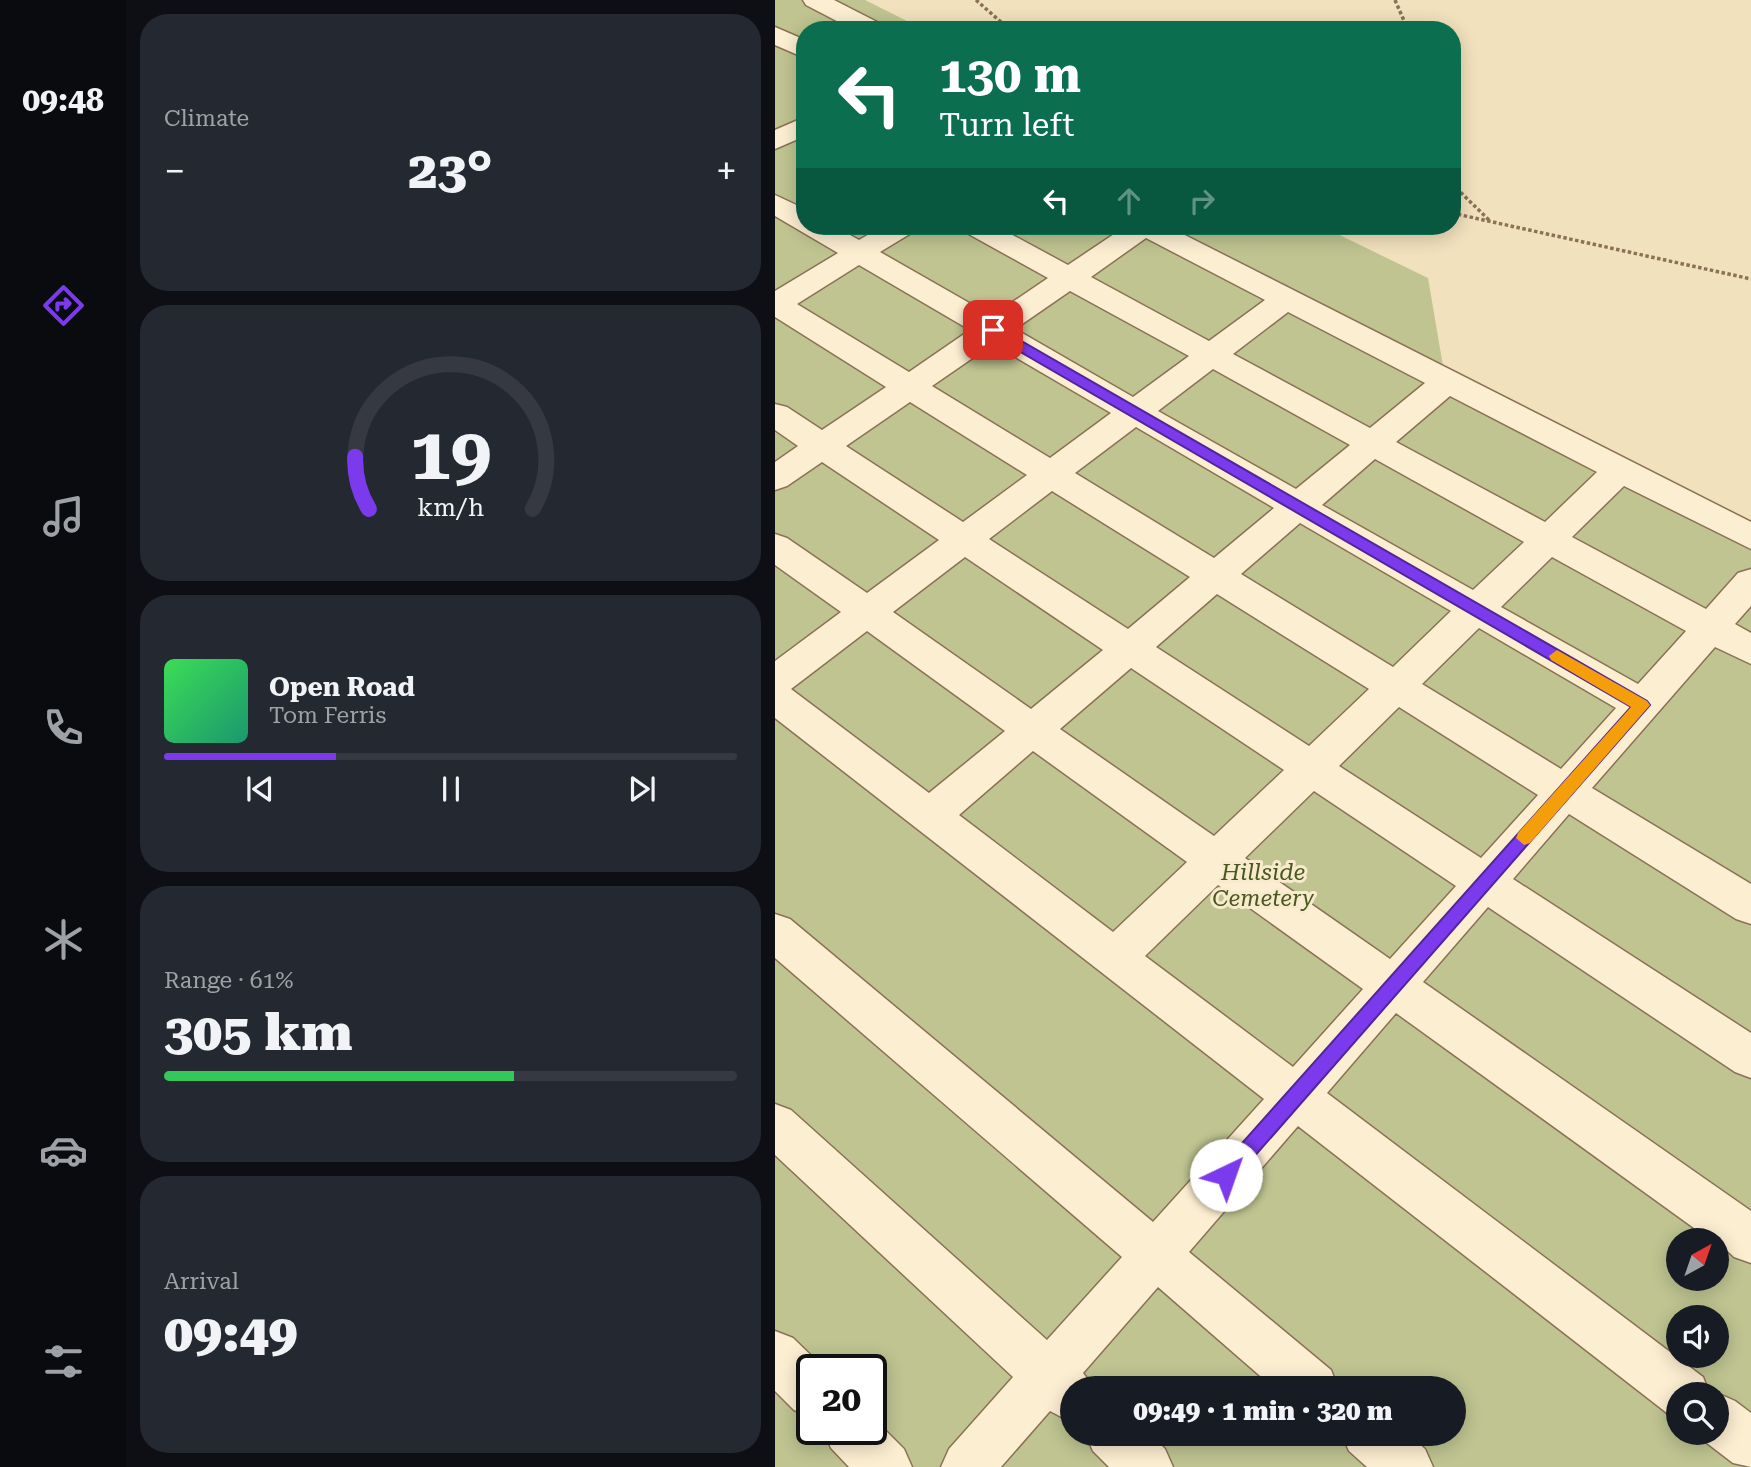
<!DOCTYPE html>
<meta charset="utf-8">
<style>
:root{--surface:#171b24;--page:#242831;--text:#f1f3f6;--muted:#9ea1a6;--line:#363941;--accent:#7c3aed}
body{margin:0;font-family:"Roboto Serif",serif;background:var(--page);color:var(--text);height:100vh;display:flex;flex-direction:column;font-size:26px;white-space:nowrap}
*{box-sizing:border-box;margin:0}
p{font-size:23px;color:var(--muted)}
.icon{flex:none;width:38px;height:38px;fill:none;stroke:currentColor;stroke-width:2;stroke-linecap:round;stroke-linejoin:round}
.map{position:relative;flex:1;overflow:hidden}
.panel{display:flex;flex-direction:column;gap:14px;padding:14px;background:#0d0f14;width:649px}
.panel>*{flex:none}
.hud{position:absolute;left:21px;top:21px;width:665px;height:214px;border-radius:28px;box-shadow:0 4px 18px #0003;background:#0b6e4f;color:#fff;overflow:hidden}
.needle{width:46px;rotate:40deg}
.controls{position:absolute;left:891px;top:1228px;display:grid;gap:14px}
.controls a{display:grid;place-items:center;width:63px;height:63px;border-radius:50%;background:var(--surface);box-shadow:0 4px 18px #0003;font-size:35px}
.speed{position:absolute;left:21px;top:1354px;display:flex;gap:14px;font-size:35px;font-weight:700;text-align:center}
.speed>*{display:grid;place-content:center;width:91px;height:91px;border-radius:50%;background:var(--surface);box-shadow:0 4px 18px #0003;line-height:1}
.speed .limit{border:4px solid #111;border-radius:10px;background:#fff;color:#111}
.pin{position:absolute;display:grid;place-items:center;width:60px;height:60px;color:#fff;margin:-30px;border-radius:14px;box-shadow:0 4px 10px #0006}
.me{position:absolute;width:77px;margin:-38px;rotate:42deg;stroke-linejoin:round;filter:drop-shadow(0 0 5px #0008)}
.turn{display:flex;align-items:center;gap:24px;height:147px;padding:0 28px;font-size:32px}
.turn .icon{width:91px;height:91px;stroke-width:2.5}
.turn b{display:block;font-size:49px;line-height:60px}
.lanes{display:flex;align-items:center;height:66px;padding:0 28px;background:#0003;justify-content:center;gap:35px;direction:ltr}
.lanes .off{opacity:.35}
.big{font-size:52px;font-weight:800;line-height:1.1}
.panel .card{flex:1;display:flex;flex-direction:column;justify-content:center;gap:10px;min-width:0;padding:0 24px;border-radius:28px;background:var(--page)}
.panel .dial{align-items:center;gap:0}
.dial svg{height:182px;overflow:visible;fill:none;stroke:var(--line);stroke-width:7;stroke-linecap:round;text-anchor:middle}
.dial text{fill:var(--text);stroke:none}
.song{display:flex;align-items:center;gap:21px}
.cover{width:84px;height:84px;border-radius:10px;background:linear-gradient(135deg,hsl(130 70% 55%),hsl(160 70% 35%))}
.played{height:7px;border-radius:4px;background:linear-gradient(90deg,var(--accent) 30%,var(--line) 30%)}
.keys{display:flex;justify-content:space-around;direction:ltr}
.heat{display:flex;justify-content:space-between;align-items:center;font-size:38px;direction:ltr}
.charge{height:10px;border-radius:5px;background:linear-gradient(90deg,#34c759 61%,var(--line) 0)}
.trip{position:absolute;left:285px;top:1376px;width:406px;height:70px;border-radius:35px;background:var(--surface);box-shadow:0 4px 18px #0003;font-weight:800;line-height:70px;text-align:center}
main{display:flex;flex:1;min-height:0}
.menu{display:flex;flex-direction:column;width:126px;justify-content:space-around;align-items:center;background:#090b0e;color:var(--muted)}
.menu .icon{width:49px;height:49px}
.menu .current{color:var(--accent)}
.menu b{font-size:32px;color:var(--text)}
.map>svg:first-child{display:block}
.cemetery{fill:#bfc491;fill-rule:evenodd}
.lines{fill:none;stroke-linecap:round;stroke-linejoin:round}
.minor-casing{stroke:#8b7155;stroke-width:3}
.path{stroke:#8b7155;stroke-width:3.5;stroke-dasharray:3.5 2.5;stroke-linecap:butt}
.minor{fill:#fceed1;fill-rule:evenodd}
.route{fill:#7c3aed;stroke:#51269a;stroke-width:2}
.slow{fill:#f59e0b}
.labels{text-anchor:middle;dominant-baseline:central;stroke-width:6;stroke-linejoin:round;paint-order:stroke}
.park-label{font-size:23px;font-style:italic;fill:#4a571f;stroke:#f8ebcd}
</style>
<main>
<nav class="menu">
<b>09:48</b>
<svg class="icon current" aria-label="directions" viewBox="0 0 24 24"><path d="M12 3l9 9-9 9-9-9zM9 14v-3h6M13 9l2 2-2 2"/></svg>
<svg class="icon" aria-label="music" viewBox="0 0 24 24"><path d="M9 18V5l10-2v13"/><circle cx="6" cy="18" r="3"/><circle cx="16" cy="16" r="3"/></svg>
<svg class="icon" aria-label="phone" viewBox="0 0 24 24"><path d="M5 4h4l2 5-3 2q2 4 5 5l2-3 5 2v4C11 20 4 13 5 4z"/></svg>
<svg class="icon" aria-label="climate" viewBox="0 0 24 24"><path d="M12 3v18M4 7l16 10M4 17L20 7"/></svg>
<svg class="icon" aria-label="car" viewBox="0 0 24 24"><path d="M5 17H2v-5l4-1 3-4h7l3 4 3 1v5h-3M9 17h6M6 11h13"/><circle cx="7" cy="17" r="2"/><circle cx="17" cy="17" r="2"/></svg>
<svg class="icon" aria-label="filters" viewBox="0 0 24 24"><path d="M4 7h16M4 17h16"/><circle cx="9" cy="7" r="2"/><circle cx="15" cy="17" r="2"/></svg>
</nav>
<section class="panel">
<div class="card"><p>Climate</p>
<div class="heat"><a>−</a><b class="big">23°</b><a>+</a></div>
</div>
<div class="card dial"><svg viewBox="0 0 100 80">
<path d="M14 69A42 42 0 1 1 86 69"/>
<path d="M14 69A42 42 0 0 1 8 46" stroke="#7c3aed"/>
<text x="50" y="56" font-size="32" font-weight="700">19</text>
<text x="50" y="72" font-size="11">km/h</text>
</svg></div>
<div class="card">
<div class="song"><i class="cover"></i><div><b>Open Road</b><p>Tom Ferris</p></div></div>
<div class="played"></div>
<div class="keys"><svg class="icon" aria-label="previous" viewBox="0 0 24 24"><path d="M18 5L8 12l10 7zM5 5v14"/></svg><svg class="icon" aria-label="pause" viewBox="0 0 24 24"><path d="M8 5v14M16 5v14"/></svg><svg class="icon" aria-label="next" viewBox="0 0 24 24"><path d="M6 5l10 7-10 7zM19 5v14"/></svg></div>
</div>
<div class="card"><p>Range · 61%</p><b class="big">305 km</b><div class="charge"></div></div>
<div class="card"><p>Arrival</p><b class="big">09:49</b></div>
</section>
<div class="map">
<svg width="976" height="1467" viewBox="0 0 976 1467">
<rect width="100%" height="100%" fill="#f2e1bd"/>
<path class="cemetery" d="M0,0H90L150,30H30V226H546L653,278L669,372L976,530V1467H0ZM903,1241H942V1279H903ZM903,1318H942V1356H903ZM37,1370H96V1430H37ZM298,1388H679V1433H298ZM903,1395H942V1433H903Z"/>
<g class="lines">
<defs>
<path id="minor" d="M28,0H59L108,25L112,30H79L31,5Z
M0,27L30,40V58L0,45Z
M30,117V136L0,149V130Z
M0,195L30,209V226H59L84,240L108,226H142L138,232L105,252L217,316L273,278L190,232L186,226H221L293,265L351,226H392L976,522V549L849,486L797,537L931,609L963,573L976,569V606L960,624L976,633V664L940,647L817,788L976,884V924L961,919L794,814L738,879L976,1033V1078L960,1072L713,907L648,982L976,1211V1263L959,1257L942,1241H937L621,1013L552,1093L928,1377L935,1395H903V1417L892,1413L523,1126L414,1252L556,1370L563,1388H499L383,1287L308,1373L319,1388H298V1423L275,1411L226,1467H166L174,1449L238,1377L0,1155V1104L16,1110L272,1340L347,1257L0,958V914L15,919L378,1222L489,1099L0,718V661L66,612L0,565V534L12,538L92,593L164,540L47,462L12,486L0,490V462L23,446L0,430V404L12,407L47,430L111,387L0,317V291L63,253L0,216ZM371,238L490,300L434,341L316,277ZM84,265L195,330L134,372L22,304ZM295,291L414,356L358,397L240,329ZM513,312L650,383L595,428L458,354ZM218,344L336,413L275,458L157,386ZM438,369L575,445L521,489L383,411ZM675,396L822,472L770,522L621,442ZM135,402L252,475L188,522L71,446ZM361,427L499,508L439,558L300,473ZM600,459L749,542L698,590L547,505ZM277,491L415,577L353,629L214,539ZM525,523L676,611L618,667L466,574ZM190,557L328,650L256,709L118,612ZM777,557L911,631L863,684L726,607ZM442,594L594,689L534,746L381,647ZM704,628L841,708L786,769L647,684ZM92,631L230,731L154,793L16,689ZM356,668L509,770L439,836L285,729ZM624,707L763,795L706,858L564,766ZM258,751L412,862L338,932L184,815ZM539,791L681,886L615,959L470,858ZM443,885L588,989L518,1067L370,956Z
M0,1331L18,1338L51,1370H37V1417L19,1410L0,1391Z
M942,1393L960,1401L976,1413V1467L958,1463L924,1437L922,1433H942V1395H939Z
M96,1416L129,1449L137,1467H74L56,1448L48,1430H96Z
M310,1433H374L390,1449L398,1467H334L318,1451Z
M566,1433H632L650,1449L658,1467H592L574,1451Z"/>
</defs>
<use href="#minor" class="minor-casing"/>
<path class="path" d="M201,0L235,30
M620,0L633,30
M677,184L714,220
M677,213L976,279"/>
<use href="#minor" class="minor"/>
</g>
<path class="route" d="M213,327H222L872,701L875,705L457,1182L451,1184L444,1182L441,1175L444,1169L856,707L213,333Z"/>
<path class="slow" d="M782,650L872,701L875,705L755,843L749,845L741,838L743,833L856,707L776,660L774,656Z"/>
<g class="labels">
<g class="park-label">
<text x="488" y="872">Hillside<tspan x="488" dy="26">Cemetery</tspan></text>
</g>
</g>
</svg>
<div class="controls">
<a><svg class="needle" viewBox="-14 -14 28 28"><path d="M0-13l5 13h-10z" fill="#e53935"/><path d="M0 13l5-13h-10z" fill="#9ea1a6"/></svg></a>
<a><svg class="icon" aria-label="sound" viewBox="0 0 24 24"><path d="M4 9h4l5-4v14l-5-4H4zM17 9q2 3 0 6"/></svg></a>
<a><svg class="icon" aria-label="search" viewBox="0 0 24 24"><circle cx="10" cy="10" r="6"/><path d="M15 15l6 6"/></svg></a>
</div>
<div class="speed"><div class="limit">20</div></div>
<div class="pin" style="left:218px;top:330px;background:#d93025"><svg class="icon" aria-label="arrive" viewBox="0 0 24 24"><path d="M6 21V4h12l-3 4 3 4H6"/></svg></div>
<svg class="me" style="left:451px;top:1175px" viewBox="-20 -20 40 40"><circle r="19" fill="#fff"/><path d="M0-13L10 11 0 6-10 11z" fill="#7c3aed"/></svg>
<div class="trip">09:49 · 1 min · 320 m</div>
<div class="hud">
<div class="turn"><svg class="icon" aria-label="left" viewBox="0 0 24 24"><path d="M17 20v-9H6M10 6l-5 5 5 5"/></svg><div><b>130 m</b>Turn left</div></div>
<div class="lanes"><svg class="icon" aria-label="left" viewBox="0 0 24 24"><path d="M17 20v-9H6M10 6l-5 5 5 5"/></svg><svg class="icon off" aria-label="ahead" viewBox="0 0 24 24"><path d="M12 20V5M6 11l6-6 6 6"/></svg><svg class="icon off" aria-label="right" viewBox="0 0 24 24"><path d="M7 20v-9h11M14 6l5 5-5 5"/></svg></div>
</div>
</div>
</main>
